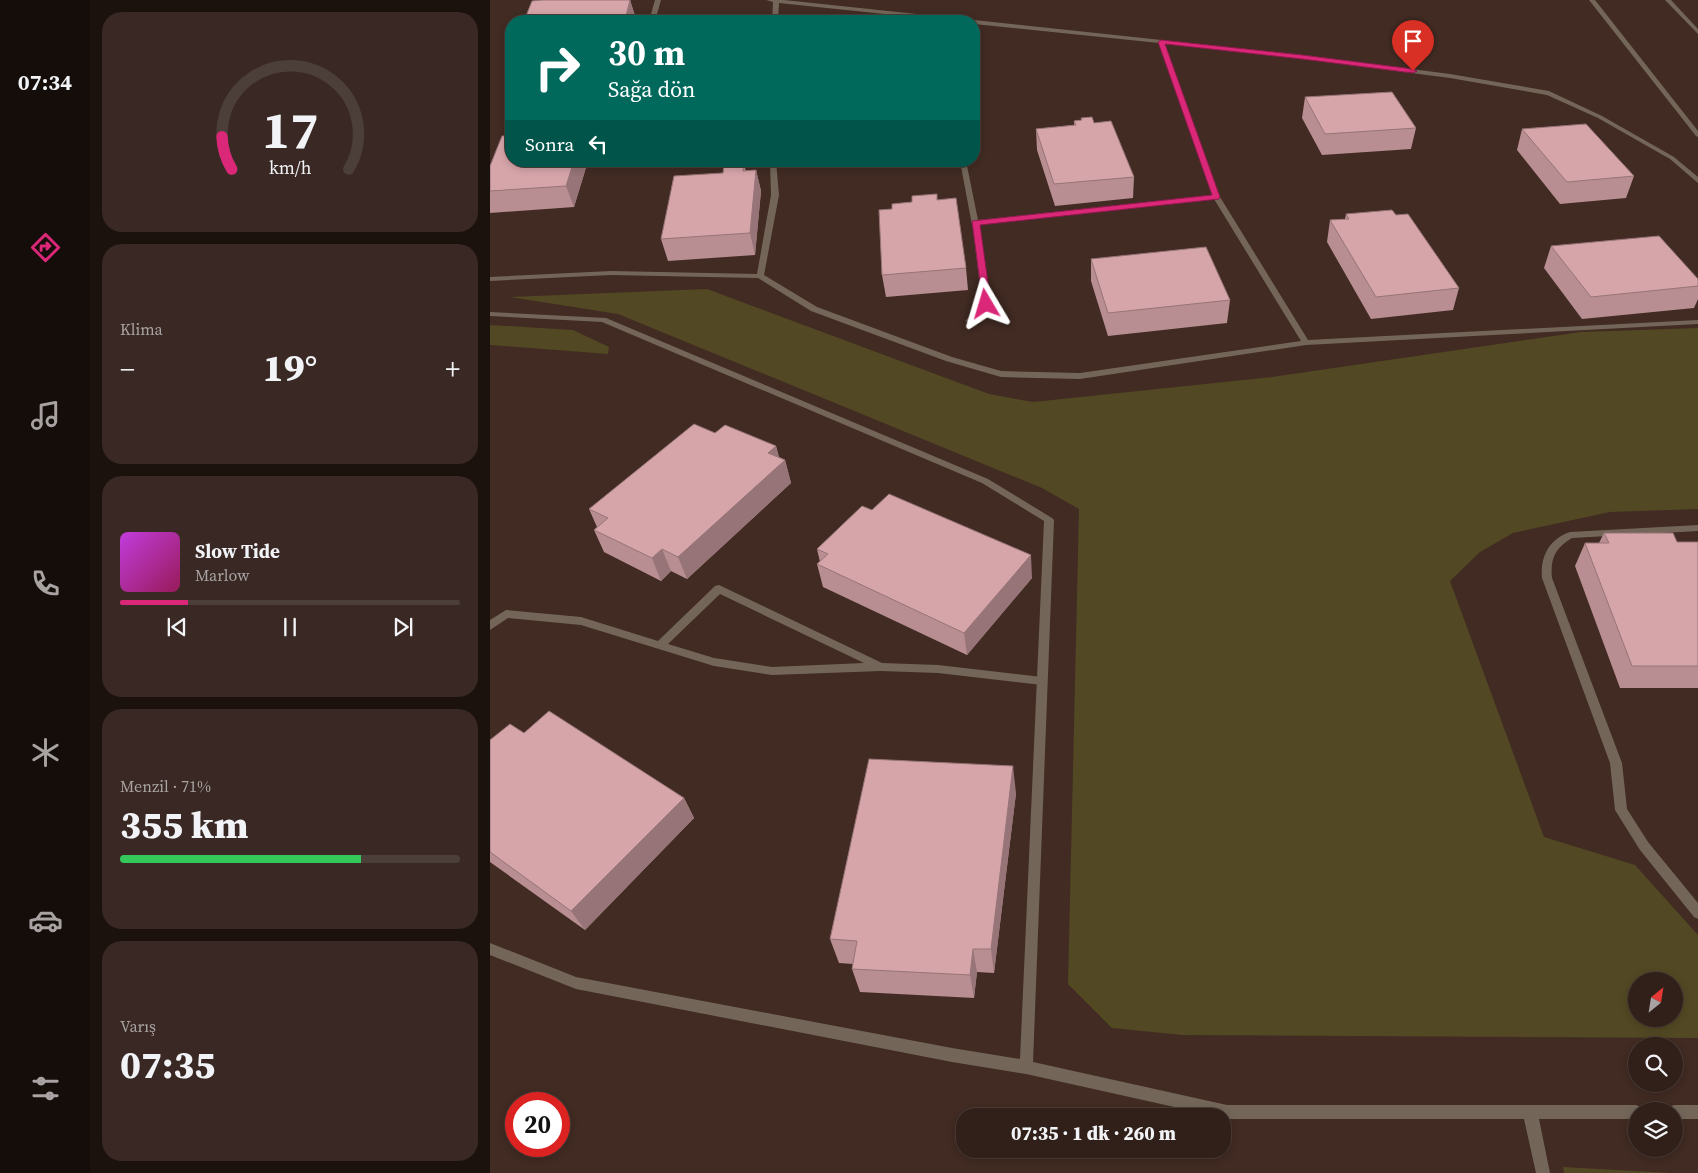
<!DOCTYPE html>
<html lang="tr">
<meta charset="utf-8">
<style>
:root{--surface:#31201a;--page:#392823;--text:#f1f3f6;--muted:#a8a3a2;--line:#4c3e39;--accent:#db2777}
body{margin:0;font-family:"Source Serif 4",serif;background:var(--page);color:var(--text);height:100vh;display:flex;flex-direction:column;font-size:19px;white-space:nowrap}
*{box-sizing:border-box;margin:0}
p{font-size:16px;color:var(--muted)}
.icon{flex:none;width:28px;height:28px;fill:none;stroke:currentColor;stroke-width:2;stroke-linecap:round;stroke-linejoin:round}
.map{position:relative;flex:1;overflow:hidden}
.sheet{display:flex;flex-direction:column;gap:12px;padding:12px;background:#1b120e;width:400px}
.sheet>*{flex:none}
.banner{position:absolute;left:15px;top:15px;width:475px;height:152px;border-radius:20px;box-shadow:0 2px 8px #0003,0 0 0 1px var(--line);background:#00695c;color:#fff;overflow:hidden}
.needle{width:32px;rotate:30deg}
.tools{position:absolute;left:1138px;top:972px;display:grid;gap:10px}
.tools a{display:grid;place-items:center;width:55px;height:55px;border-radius:50%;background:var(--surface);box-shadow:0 2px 8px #0003,0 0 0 1px var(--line);font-size:25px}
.speed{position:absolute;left:15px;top:1092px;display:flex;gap:10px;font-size:25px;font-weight:700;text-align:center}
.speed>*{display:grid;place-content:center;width:65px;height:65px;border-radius:50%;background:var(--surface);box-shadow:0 2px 8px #0003,0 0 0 1px var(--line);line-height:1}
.speed .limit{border:8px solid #d22;background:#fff;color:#111}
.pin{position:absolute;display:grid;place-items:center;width:42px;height:42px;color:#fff;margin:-51px -21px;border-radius:50% 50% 50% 0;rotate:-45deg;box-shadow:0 0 5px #0007}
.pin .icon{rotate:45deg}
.me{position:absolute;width:55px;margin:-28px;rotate:353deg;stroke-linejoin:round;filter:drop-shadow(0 0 4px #0008)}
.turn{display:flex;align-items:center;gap:18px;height:105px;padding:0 20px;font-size:22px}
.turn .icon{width:65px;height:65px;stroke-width:2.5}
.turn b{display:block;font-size:35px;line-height:42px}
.then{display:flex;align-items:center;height:48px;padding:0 20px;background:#0003;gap:10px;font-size:19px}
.big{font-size:38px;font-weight:800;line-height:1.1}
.sheet .card{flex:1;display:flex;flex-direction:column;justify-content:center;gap:8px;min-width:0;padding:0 18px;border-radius:20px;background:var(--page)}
.sheet .dial{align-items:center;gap:0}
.dial svg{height:130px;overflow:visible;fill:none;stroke:var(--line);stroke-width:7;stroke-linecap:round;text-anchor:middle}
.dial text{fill:var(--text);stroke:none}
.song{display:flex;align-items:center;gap:15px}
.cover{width:60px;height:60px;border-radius:8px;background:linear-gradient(135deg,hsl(290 70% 55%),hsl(330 70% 35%))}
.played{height:5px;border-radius:2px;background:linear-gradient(90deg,var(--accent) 20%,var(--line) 20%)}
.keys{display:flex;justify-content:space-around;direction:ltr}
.heat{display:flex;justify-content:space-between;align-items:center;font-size:28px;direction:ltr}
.charge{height:8px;border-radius:4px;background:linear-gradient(90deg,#34c759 71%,var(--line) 0)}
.trip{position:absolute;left:466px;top:1108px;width:275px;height:50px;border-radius:20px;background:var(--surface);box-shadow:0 2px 8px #0003,0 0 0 1px var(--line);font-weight:800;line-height:50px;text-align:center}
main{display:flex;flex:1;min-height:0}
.tabs{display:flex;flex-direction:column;width:90px;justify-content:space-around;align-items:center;background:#140d0a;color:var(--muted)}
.tabs .icon{width:35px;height:35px}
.tabs .selected{color:var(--accent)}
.tabs b{font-size:22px;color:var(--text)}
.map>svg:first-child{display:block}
.green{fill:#524823;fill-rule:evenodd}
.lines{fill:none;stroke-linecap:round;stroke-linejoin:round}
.service{fill:#736659;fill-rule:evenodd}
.minor{fill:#736659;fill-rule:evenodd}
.tertiary{fill:#736659;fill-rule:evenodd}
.wall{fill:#b88e92}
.shaded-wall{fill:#967477}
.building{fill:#d6a5aa;stroke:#967477}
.route{fill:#db2777;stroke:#8e194d}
</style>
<main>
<nav class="tabs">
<b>07:34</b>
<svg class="icon selected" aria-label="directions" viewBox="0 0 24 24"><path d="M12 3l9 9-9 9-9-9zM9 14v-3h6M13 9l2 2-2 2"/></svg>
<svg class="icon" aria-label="music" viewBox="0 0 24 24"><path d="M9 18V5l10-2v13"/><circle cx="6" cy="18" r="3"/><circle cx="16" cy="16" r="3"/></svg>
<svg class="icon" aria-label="phone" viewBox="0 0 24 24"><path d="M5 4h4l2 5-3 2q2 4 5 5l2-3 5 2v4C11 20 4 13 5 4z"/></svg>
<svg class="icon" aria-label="climate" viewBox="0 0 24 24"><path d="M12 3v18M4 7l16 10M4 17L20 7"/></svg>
<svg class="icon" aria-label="car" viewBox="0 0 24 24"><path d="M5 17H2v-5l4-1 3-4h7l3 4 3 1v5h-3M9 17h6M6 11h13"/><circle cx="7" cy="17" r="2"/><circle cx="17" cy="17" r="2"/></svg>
<svg class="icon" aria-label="filters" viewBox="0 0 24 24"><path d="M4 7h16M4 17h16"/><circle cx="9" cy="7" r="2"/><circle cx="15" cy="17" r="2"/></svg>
</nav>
<section class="sheet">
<div class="card dial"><svg viewBox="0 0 100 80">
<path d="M14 69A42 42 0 1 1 86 69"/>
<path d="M14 69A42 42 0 0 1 8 49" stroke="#db2777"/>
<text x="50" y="56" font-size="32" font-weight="700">17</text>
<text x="50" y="72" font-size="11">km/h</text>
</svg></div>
<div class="card"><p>Klima</p>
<div class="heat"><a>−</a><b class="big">19°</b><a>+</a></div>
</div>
<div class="card">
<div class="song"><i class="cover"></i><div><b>Slow Tide</b><p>Marlow</p></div></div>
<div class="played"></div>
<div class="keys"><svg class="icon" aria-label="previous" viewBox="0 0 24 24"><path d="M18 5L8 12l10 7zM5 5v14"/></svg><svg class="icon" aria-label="pause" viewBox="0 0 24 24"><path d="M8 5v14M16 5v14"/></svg><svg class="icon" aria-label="next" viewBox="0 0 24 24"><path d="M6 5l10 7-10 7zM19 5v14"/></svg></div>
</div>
<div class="card"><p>Menzil · 71%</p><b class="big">355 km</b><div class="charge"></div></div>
<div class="card"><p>Varış</p><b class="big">07:35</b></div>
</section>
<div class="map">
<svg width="1208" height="1173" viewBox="0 0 1208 1173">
<rect width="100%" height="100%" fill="#412b23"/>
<path class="green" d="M217,289L499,394L543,402L782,377L1091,332L1208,328V509L1120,512L1023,533L990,552L960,581L1054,837L1145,865L1208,935V1038L692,1035L622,1028L578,984L589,509L552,488L128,314L20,297ZM1146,981H1184V1019H1146Z
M0,325L83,330L119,347L118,354L0,345Z
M1073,1167L1181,1173H1074Z"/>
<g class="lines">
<path class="service" d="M482,221L489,223L500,304L482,323H479L475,321L492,304Z
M1208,525V531L1082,538C1065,548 1060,559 1062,578L1132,763L1137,809L1158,842L1208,903V919L1204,917L1150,850L1125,810L1120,763L1052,578C1050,557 1059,539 1080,532Z
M229,585L392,663L448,665L552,677L556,678L557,681L556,684L552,685L448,673L391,671L282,675L224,666L91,625L18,618L0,630V620L16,610L91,617L168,641L225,586ZM230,594L374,663L282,667L224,658L178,644Z"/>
<path class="minor" d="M165,0H171L165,21H159Z
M276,0H294L474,19L477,21H461L289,3L288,21H282L283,2Z
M1175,0H1181L1208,29V34Z
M484,20L813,55L960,74L1059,91L1112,116L1184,157L1208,177V183L1180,159L1108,118L1057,95L960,78L813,59L675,44L730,197L818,340L1208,320V324L816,345L590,379L511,377L456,361L321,311L268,278L121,275L0,281V277L121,271L267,274L281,195L280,161H286L289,195L274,275L327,307L462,357L511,371L590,373L811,341L724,199L482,225L470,161H476L488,220L722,195L669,43L484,24V21H482Z
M0,312L116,318L498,479L562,518L564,520L543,1062L737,1105H1146L1151,1107L1153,1111H1146V1119H1049L1060,1173H1046L1034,1119H737L732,1118V1116H725L536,1074L462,1062L86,989L0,955V943L86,977L462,1048L530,1059L554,521L492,483L112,322L0,316Z
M1184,1105H1208V1119H1184V1111H1177L1179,1107Z"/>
<path class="tertiary" d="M1099,0H1105L1208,131V137L1206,136Z"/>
</g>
<path class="wall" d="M140,0L146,19L145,21H34Z
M815,97L926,128L921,149L832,155L812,118Z
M591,118L604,123L644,177L643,198L565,206L547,150L546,129L584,125V121L591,120Z
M1032,129L1144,176L1136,198L1070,204L1027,150Z
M98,161L84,207L0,213V166Z
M254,165L256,171L266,170L271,191L265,255L178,261L171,239L233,173Z
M447,200L476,268L478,290L396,297L392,275L402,209Z
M856,214L906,215L969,288L963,310L881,319L837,242L840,220L855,219Z
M1061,246L1208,279V299L1204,308L1092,319L1054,268Z
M601,259L740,300L737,323L618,336L601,281Z
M225,433L286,446L289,457L295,460L301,483L197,579L181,571L171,581L114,552L104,530L107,527L99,509Z
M382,510L542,578L477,655L333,587L327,564L330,562L327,549Z
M1114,533L1187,542H1208V688H1130L1085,566L1095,543H1109Z
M34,733L194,798L204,818L95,930L0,862V740Z
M526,793L504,973L487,972L484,998L370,992L362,969L363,964L349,963L340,939Z"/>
<path class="shaded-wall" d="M140,0L146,19L145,21H138L136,16Z
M84,161H98L84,207L76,186Z
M266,170L271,191L265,255L260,233Z
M286,446L290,465L295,460L301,483L197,579L188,557L278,453Z
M172,549L181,571L171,581L162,558Z
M541,555L542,578L477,655L474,633Z
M523,766L526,793L504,973L501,949Z
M194,798L204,818L95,930L81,911Z
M483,949L487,972L484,998L480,975Z"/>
<path class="building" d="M52,0H140L136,16L127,17L126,21H34L42,1Z
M902,92L926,128L835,134L815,97Z
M602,117L604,123L621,121L644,177L564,184L546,129L586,125L584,121L592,120L591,118Z
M1096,124L1144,176L1077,182L1032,129Z
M12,136H21V161H84L76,186L0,191V166Z
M254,165L253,171L266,170L260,233L171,239L184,176L233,173L234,166Z
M447,194V200L466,198L476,268L392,275L389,210L402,209V204L422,202V196Z
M902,210L906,215L918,214L969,288L886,297L840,220L859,219L856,214Z
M1169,236L1208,279V286L1101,297L1061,246Z
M716,247L740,300L618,313L601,259Z
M204,424L225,433L235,425L286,446L278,453L295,460L188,557L172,549L162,558L104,530L118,518L99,509Z
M399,494L541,555L474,633L327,564L338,554L327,549L372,506L382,510Z
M1114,533H1183L1187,542H1208V666H1142L1095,543H1119Z
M59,711L194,798L81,911L0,852V740L20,724L34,733Z
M379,759L523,766L501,949H483L480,975L362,969L367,941L340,939Z"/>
<path class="route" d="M671,40L812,55L923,69L927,71L923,73L812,59L675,44L730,197L729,199L490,225L501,304L499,306H493L482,221L722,195L668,42Z"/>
</svg>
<div class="tools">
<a><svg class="needle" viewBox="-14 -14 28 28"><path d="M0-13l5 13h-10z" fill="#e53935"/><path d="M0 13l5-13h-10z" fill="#a8a3a2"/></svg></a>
<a><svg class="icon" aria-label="search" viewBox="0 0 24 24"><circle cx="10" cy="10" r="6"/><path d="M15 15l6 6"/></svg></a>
<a><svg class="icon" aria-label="layers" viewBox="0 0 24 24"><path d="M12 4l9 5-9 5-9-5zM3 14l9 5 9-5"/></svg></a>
</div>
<div class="speed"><div class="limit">20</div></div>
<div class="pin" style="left:923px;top:71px;background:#d93025"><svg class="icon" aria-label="arrive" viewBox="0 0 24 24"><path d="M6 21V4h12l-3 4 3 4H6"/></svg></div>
<svg class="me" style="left:496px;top:304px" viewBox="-20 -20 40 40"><path d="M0-17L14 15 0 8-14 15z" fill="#db2777" stroke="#fff" stroke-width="4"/></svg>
<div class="trip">07:35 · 1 dk · 260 m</div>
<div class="banner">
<div class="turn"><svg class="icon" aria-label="right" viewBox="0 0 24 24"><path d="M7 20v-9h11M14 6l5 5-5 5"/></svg><div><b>30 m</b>Sağa dön</div></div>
<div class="then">Sonra<svg class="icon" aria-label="left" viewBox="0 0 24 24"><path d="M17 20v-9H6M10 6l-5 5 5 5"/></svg></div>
</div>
</div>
</main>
